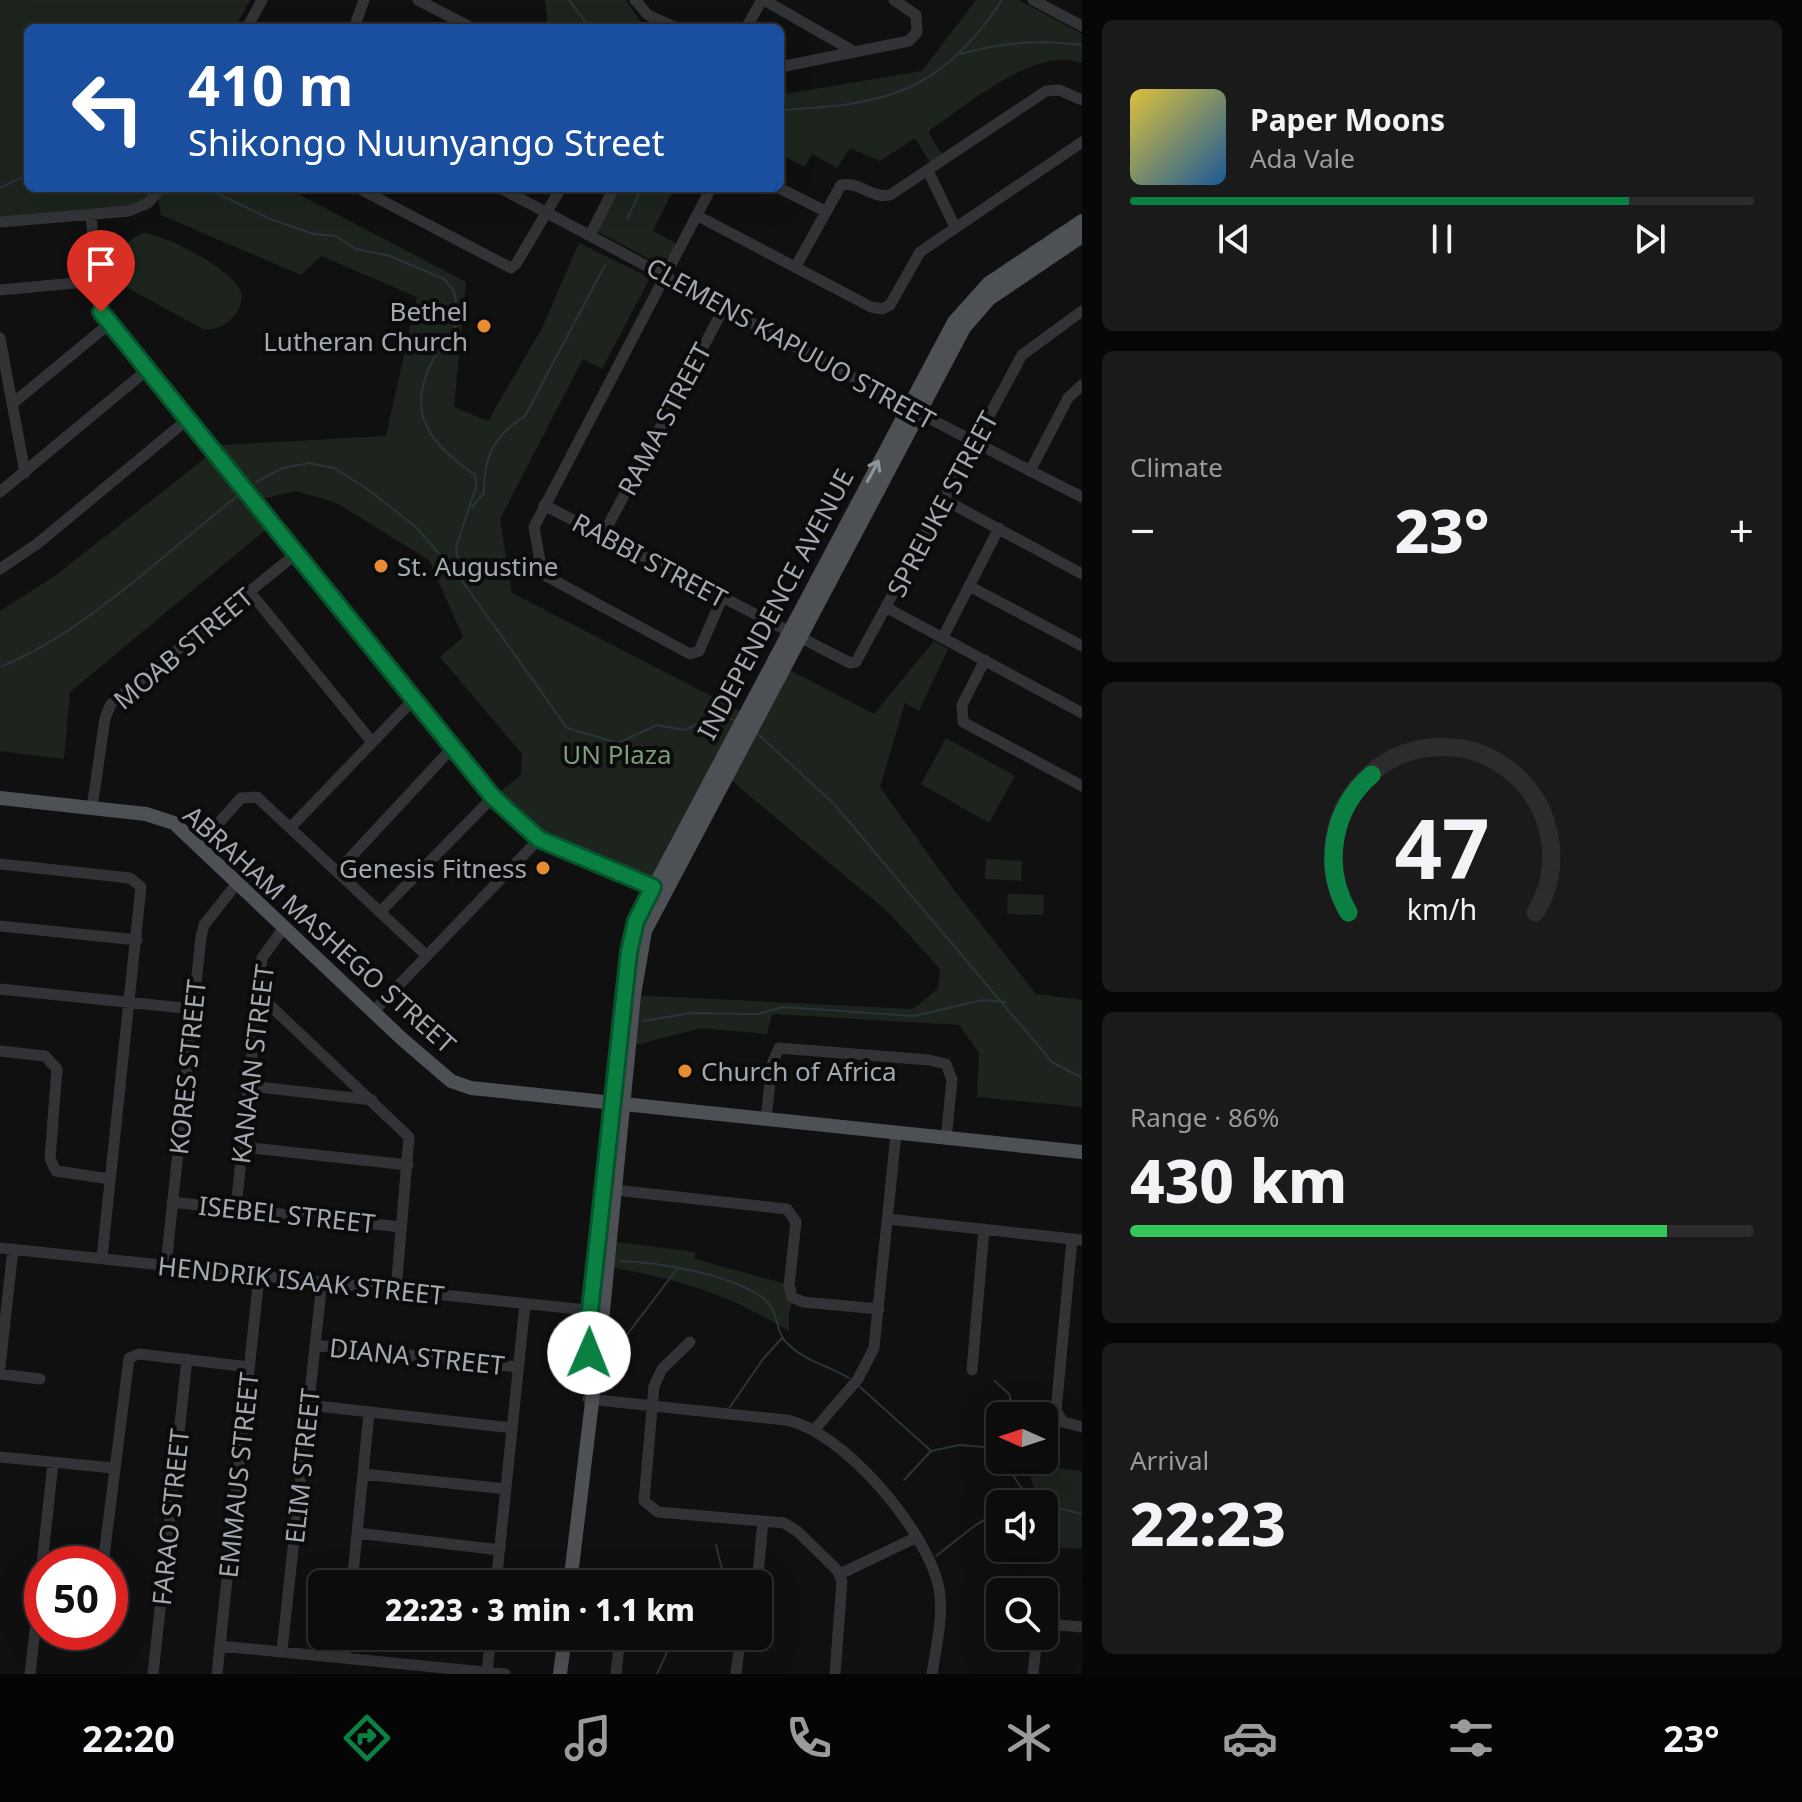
<!DOCTYPE html>
<meta charset="utf-8">
<style>
:root{--surface:#0c0c0d;--page:#1a1a1b;--text:#f1f3f6;--muted:#9a9b9d;--line:#2c2c2e;--accent:#0b8043}
body{margin:0;font-family:"Noto Sans",sans-serif;background:var(--page);color:var(--text);height:100vh;display:flex;flex-direction:column;font-size:30px;white-space:nowrap}
*{box-sizing:border-box;margin:0}
p{font-size:26px;color:var(--muted)}
.icon{flex:none;width:44px;height:44px;fill:none;stroke:currentColor;stroke-width:2;stroke-linecap:round;stroke-linejoin:round}
.map{position:relative;flex:1;overflow:hidden}
.side{display:flex;flex-direction:column;gap:20px;padding:20px;background:#070707;width:720px}
.side>*{flex:none}
.top-card{position:absolute;left:24px;top:24px;width:760px;height:168px;border-radius:12px;box-shadow:0 8px 32px #0002,0 0 0 2px var(--line);background:#1a4fa0;color:#fff;overflow:hidden}
.needle{width:52px;rotate:273deg}
.fabs{position:absolute;left:986px;top:1402px;display:grid;gap:16px}
.fabs a{display:grid;place-items:center;width:72px;height:72px;border-radius:12px;background:var(--surface);box-shadow:0 8px 32px #0002,0 0 0 2px var(--line);font-size:40px}
.speed{position:absolute;left:24px;top:1546px;display:flex;gap:16px;font-size:40px;font-weight:700;text-align:center}
.speed>*{display:grid;place-content:center;width:104px;height:104px;border-radius:50%;background:var(--surface);box-shadow:0 8px 32px #0002,0 0 0 2px var(--line);line-height:1}
.speed .limit{border:12px solid #d22;background:#fff;color:#111}
.pin{position:absolute;display:grid;place-items:center;width:68px;height:68px;color:#fff;margin:-82px -34px;border-radius:50% 50% 50% 0;rotate:-45deg;box-shadow:0 0 8px #0007}
.pin .icon{rotate:45deg}
.me{position:absolute;width:88px;margin:-44px;rotate:1deg;stroke-linejoin:round;filter:drop-shadow(0 0 6px #0008)}
.turn{display:flex;align-items:center;gap:28px;height:168px;padding:0 32px;font-size:36px}
.turn .icon{width:104px;height:104px;stroke-width:2.5}
.turn b{display:block;font-size:56px;line-height:68px}
.big{font-size:60px;font-weight:800;line-height:1.1}
.side .card{flex:1;display:flex;flex-direction:column;justify-content:center;gap:12px;min-width:0;padding:0 28px;border-radius:12px;background:var(--page)}
.side .dial{align-items:center;gap:0}
.dial svg{height:208px;overflow:visible;fill:none;stroke:var(--line);stroke-width:7;stroke-linecap:round;text-anchor:middle}
.dial text{fill:var(--text);stroke:none}
.song{display:flex;align-items:center;gap:24px}
.cover{width:96px;height:96px;border-radius:12px;background:linear-gradient(135deg,hsl(50 70% 55%),hsl(210 70% 35%))}
.played{height:8px;border-radius:4px;background:linear-gradient(90deg,var(--accent) 80%,var(--line) 80%)}
.keys{display:flex;justify-content:space-around;direction:ltr}
.heat{display:flex;justify-content:space-between;align-items:center;font-size:44px;direction:ltr}
.charge{height:12px;border-radius:6px;background:linear-gradient(90deg,#34c759 86%,var(--line) 0)}
.trip{position:absolute;left:308px;top:1570px;width:464px;height:80px;border-radius:12px;background:var(--surface);box-shadow:0 8px 32px #0002,0 0 0 2px var(--line);font-weight:800;line-height:80px;text-align:center}
.tab-bar{display:flex;height:128px;justify-content:space-around;align-items:center;background:#050505;color:var(--muted)}
.tab-bar .icon{width:56px;height:56px}
.tab-bar .active{color:var(--accent)}
.tab-bar b{font-size:36px;color:var(--text)}
main{display:flex;flex:1;min-height:0}
.map>svg:first-child{display:block}
.green{fill:#1d241d}
.lines{fill:none;stroke-linecap:round;stroke-linejoin:round}
.stream{stroke:#2a3539;stroke-width:2}
.minor{stroke:#313336;stroke-width:11}
.major{stroke:#4d5055;stroke-width:14}
.oneway{stroke:#8d939a}
.route-casing{stroke:#07532c;stroke-width:20}
.route{stroke:#0b8043;stroke-width:14}
.poi-dot{fill:#e78c32;stroke:#0b0b0c;stroke-width:3}
.labels{text-anchor:middle;dominant-baseline:central;stroke-width:8;stroke-linejoin:round;paint-order:stroke}
.poi-label{font-size:26px;fill:#a2a9b1;stroke:#0b0b0c;text-anchor:end}
.street-label{font-size:26px;fill:#a2a9b1;stroke:#0b0b0c}
.park-label{font-size:26px;fill:#7d9c7a;stroke:#0b0b0c}
</style>
<main>
<div class="map">
<svg width="1082" height="1674" viewBox="0 0 1082 1674">
<rect width="100%" height="100%" fill="#101011"/>
<path class="green" d="M0,0H250L235,28H28V188H287L466,282L454,407L488,421L542,328L579,243L650,278L602,369L583,359L500,519L512,593L746,714L654,887L544,842L493,797L521,775L522,754L440,657L463,637L429,560L335,502L295,491L254,501L213,452L222,445L386,436L417,297L321,256L301,275L161,215L157,194L138,208L0,222Z
M545,0H626L642,24L640,28H548Z
M976,0H1019L1082,34V63C1036,45 968,105 930,130L929,134L945,159L933,168L915,138L880,161L850,148L837,168L812,154L805,167L780,154V95L922,71Z
M614,188H674L653,231L677,244L668,259L653,261L593,229Z
M143,233C165,234 241,273 242,296C241,315 223,332 203,329L122,285C113,263 121,242 143,233Z
M208,456L269,527L70,692L64,759L0,751V611L52,578Z
M934,641L948,649L919,711L905,703L880,787L954,890L1036,994L1082,1000V1107L977,1097L979,1053L959,1025L772,1014L767,1034L701,1028L629,1047L635,995L913,1009L938,989L940,969L889,913L726,776L784,667L874,714Z
M946,738L1015,776L989,823L921,784Z
M986,859L1022,861L1021,881L985,879Z
M1008,894L1044,895L1043,915L1007,914Z
M617,1242L695,1252V1259L797,1287L789,1313V1331C729,1295 683,1280 614,1268Z
M1026,1465L1082,1471V1549L1044,1547V1504H1036L1039,1502Z"/>
<g class="lines">
<path class="stream" d="M569,0L590,28
M961,54C1000,43 1041,39 1082,45
M780,110C886,105 940,93 1002,0
M0,188L28,174
M206,188L270,219L314,234L336,236L356,249L390,256L444,279L454,291L459,320C453,331 444,339 438,351C403,409 425,440 475,475L476,487L456,547L460,576
M627,219L642,188
M256,482L283,468L309,463L334,468L366,488L417,528L460,578L567,728L618,743L657,725L684,730L723,714L735,721
M472,507L484,493C483,456 495,435 525,416L605,265
M0,667C85,633 167,551 240,494
M758,734L834,804L1052,1062L1082,1078
M643,1021L691,1013L758,1014L783,1007L914,1016L983,1000L1005,1002
M621,1261C662,1263 723,1273 759,1295C781,1309 773,1327 785,1341C803,1361 827,1365 849,1378
M610,1357L677,1269
M995,1381L1010,1395L1011,1416
M860,1387L930,1450
M730,1407L763,1359L782,1338
M1000,1443V1453
M1003,1460L1028,1498L1043,1504
M904,1480L931,1451L959,1445L998,1448
M1014,1504L1026,1495
M1045,1505L1082,1514
M936,1556L977,1524L1000,1512
M704,1584L722,1569L716,1545
M657,1674L674,1637L683,1636"/>
<path class="minor" d="M418,0L472,28
M635,0L648,15L677,28
M764,0L853,51
M1033,0L1082,26
M247,28L262,0
M354,28L364,0
M746,28L762,0
M780,67L909,41L917,32L916,15L894,0
M928,171L955,227
M358,188L511,268L516,264L561,188
M500,188C695,290 886,399 1082,497
M711,188L534,527L541,567L546,576L690,654L699,651L722,598
M779,188L825,211
M91,214L97,295L109,324L493,797L539,839L660,889
M698,216L871,307L882,309L890,305L920,252L1082,142
M0,222L129,211L148,203L161,188
M590,235L614,188
M796,266L841,185C859,181 872,199 890,195L1046,91L1059,90L1082,100
M0,290L97,281
M0,338L25,473
M12,404L109,324
M1030,471L1068,398L1082,385
M0,492L147,370
M945,500L1082,574
M544,505L850,663L856,662L1022,355L1082,311
M604,533L725,306
M0,569L37,544L188,419
M969,586L1082,646
M250,592L372,742
M887,608L1082,713
M943,637L999,528
M985,660L962,705L963,722L1082,786
M92,808L105,718L111,704L297,553
M290,828L415,698
M199,845L241,798L257,797L427,956
M0,864L130,878L141,887L102,1258
M337,872L454,746
M380,912L493,797
M0,926L137,940
M0,989L193,1009
M258,994L409,1137L396,1290
M373,1012L539,839
M0,1051L45,1056L57,1069L50,1159L56,1171L110,1179
M249,1086L372,1100
M766,1119L772,1064L779,1048L929,1060L946,1064L952,1080L946,1139
M242,1147L408,1165
M615,1190L787,1209L796,1222L789,1286L792,1297L803,1302L879,1309
M172,1202L401,1227
M236,1208L262,958L285,926
M888,1219L1082,1240
M1072,1239L1056,1411L1063,1422L1082,1427
M0,1248L596,1311
M166,1265L201,937L204,925L238,882
M690,1342L662,1369L654,1386L644,1501L658,1512L784,1523L797,1531L837,1570L842,1581L835,1674
M315,1345L518,1367
M0,1367L13,1249
M972,1370L984,1229
M0,1374L40,1379
M588,1399L786,1420C843,1431 927,1530 939,1588C944,1615 936,1647 932,1674
M308,1405L512,1428
M815,1429L858,1379L874,1348L896,1134
M0,1457L113,1468
M363,1474L506,1489
M357,1533L500,1550
M42,1564L53,1463
M103,1564L129,1358L139,1354L249,1367
M840,1574L917,1537
M352,1584L369,1413
M496,1584L525,1304
M757,1584L763,1521
M1044,1628L1058,1625L1082,1627
M220,1646L505,1674
M282,1650L322,1282
M345,1656L347,1636
M487,1672L491,1636
M30,1674L42,1568
M153,1674L187,1359
M217,1674L259,1276
M616,1674L620,1636
M736,1674L739,1649L746,1636
M1033,1674L1037,1636"/>
<path class="major" d="M0,798L146,814L174,823L401,1038L451,1081L471,1088L1082,1152
M589,1363L590,1311L611,1101L636,921L954,322L989,283L1082,221
M570,1584L603,1311L634,995L645,931L964,328L989,299L1082,236
M560,1674L565,1636"/>
</g>
<defs><path id="oneway-shaft" d="M-6 0H5M1.5-3L5.5 0L1.5 3" fill="none" stroke-width="1.6" stroke-linecap="round" stroke-linejoin="round" transform="scale(2)"/></defs>
<use class="oneway" href="#oneway-shaft" transform="translate(873 471) rotate(-62)"/>
<g class="lines">
<defs>
<path id="route" d="M101,312L493,797L539,839L653,887L636,921L629,952L590,1311L589,1353"/>
</defs>
<use href="#route" class="route-casing"/>
<use href="#route" class="route"/>
</g>
<g class="poi-dot">
<circle cx="484" cy="326" r="8"/>
<circle cx="381" cy="566" r="8"/>
<circle cx="543" cy="868" r="8"/>
<circle cx="685" cy="1071" r="8"/>
</g>
<g class="labels">
<g class="poi-label">
<text x="468" y="311">Bethel<tspan x="468" dy="30">Lutheran Church</tspan></text>
<text x="397" y="566" text-anchor="start">St. Augustine</text>
<text x="527" y="868">Genesis Fitness</text>
<text x="701" y="1071" text-anchor="start">Church of Africa</text>
</g>
<g class="street-label">
<text transform="translate(791 343) rotate(29)">CLEMENS KAPUUO STREET</text>
<text transform="translate(664 419) rotate(-62)">RAMA STREET</text>
<text transform="translate(942 504) rotate(-62)">SPREUKE STREET</text>
<text transform="translate(650 560) rotate(28)">RABBI STREET</text>
<text transform="translate(775 604) rotate(-62)">INDEPENDENCE AVENUE</text>
<text transform="translate(183 648) rotate(-40)">MOAB STREET</text>
<text transform="translate(320 929) rotate(42)">ABRAHAM MASHEGO STREET</text>
<text transform="translate(252 1064) rotate(-83)">KANAAN STREET</text>
<text transform="translate(187 1067) rotate(-84)">KORES STREET</text>
<text transform="translate(287 1214) rotate(6)">ISEBEL STREET</text>
<text transform="translate(301 1280) rotate(6)">HENDRIK ISAAK STREET</text>
<text transform="translate(417 1356) rotate(6)">DIANA STREET</text>
<text transform="translate(302 1466) rotate(-84)">ELIM STREET</text>
<text transform="translate(238 1475) rotate(-84)">EMMAUS STREET</text>
<text transform="translate(170 1517) rotate(-84)">FARAO STREET</text>
</g>
<g class="park-label">
<text x="617" y="754">UN Plaza</text>
</g>
</g>
</svg>
<div class="fabs">
<a><svg class="needle" viewBox="-14 -14 28 28"><path d="M0-13l5 13h-10z" fill="#e53935"/><path d="M0 13l5-13h-10z" fill="#9a9b9d"/></svg></a>
<a><svg class="icon" aria-label="sound" viewBox="0 0 24 24"><path d="M4 9h4l5-4v14l-5-4H4zM17 9q2 3 0 6"/></svg></a>
<a><svg class="icon" aria-label="search" viewBox="0 0 24 24"><circle cx="10" cy="10" r="6"/><path d="M15 15l6 6"/></svg></a>
</div>
<div class="speed"><div class="limit">50</div></div>
<div class="pin" style="left:101px;top:312px;background:#d93025"><svg class="icon" aria-label="arrive" viewBox="0 0 24 24"><path d="M6 21V4h12l-3 4 3 4H6"/></svg></div>
<svg class="me" style="left:589px;top:1353px" viewBox="-20 -20 40 40"><circle r="19" fill="#fff"/><path d="M0-13L10 11 0 6-10 11z" fill="#0b8043"/></svg>
<div class="trip">22:23 · 3 min · 1.1 km</div>
<div class="top-card">
<div class="turn"><svg class="icon" aria-label="left" viewBox="0 0 24 24"><path d="M17 20v-9H6M10 6l-5 5 5 5"/></svg><div><b>410 m</b>Shikongo Nuunyango Street</div></div>
</div>
</div>
<section class="side">
<div class="card">
<div class="song"><i class="cover"></i><div><b>Paper Moons</b><p>Ada Vale</p></div></div>
<div class="played"></div>
<div class="keys"><svg class="icon" aria-label="previous" viewBox="0 0 24 24"><path d="M18 5L8 12l10 7zM5 5v14"/></svg><svg class="icon" aria-label="pause" viewBox="0 0 24 24"><path d="M8 5v14M16 5v14"/></svg><svg class="icon" aria-label="next" viewBox="0 0 24 24"><path d="M6 5l10 7-10 7zM19 5v14"/></svg></div>
</div>
<div class="card"><p>Climate</p>
<div class="heat"><a>−</a><b class="big">23°</b><a>+</a></div>
</div>
<div class="card dial"><svg viewBox="0 0 100 80">
<path d="M14 69A42 42 0 1 1 86 69"/>
<path d="M14 69A42 42 0 0 1 23 16" stroke="#0b8043"/>
<text x="50" y="56" font-size="32" font-weight="700">47</text>
<text x="50" y="72" font-size="11">km/h</text>
</svg></div>
<div class="card"><p>Range · 86%</p><b class="big">430 km</b><div class="charge"></div></div>
<div class="card"><p>Arrival</p><b class="big">22:23</b></div>
</section>
</main>
<nav class="tab-bar">
<b>22:20</b>
<svg class="icon active" aria-label="directions" viewBox="0 0 24 24"><path d="M12 3l9 9-9 9-9-9zM9 14v-3h6M13 9l2 2-2 2"/></svg>
<svg class="icon" aria-label="music" viewBox="0 0 24 24"><path d="M9 18V5l10-2v13"/><circle cx="6" cy="18" r="3"/><circle cx="16" cy="16" r="3"/></svg>
<svg class="icon" aria-label="phone" viewBox="0 0 24 24"><path d="M5 4h4l2 5-3 2q2 4 5 5l2-3 5 2v4C11 20 4 13 5 4z"/></svg>
<svg class="icon" aria-label="climate" viewBox="0 0 24 24"><path d="M12 3v18M4 7l16 10M4 17L20 7"/></svg>
<svg class="icon" aria-label="car" viewBox="0 0 24 24"><path d="M5 17H2v-5l4-1 3-4h7l3 4 3 1v5h-3M9 17h6M6 11h13"/><circle cx="7" cy="17" r="2"/><circle cx="17" cy="17" r="2"/></svg>
<svg class="icon" aria-label="filters" viewBox="0 0 24 24"><path d="M4 7h16M4 17h16"/><circle cx="9" cy="7" r="2"/><circle cx="15" cy="17" r="2"/></svg>
<b>23°</b>
</nav>
